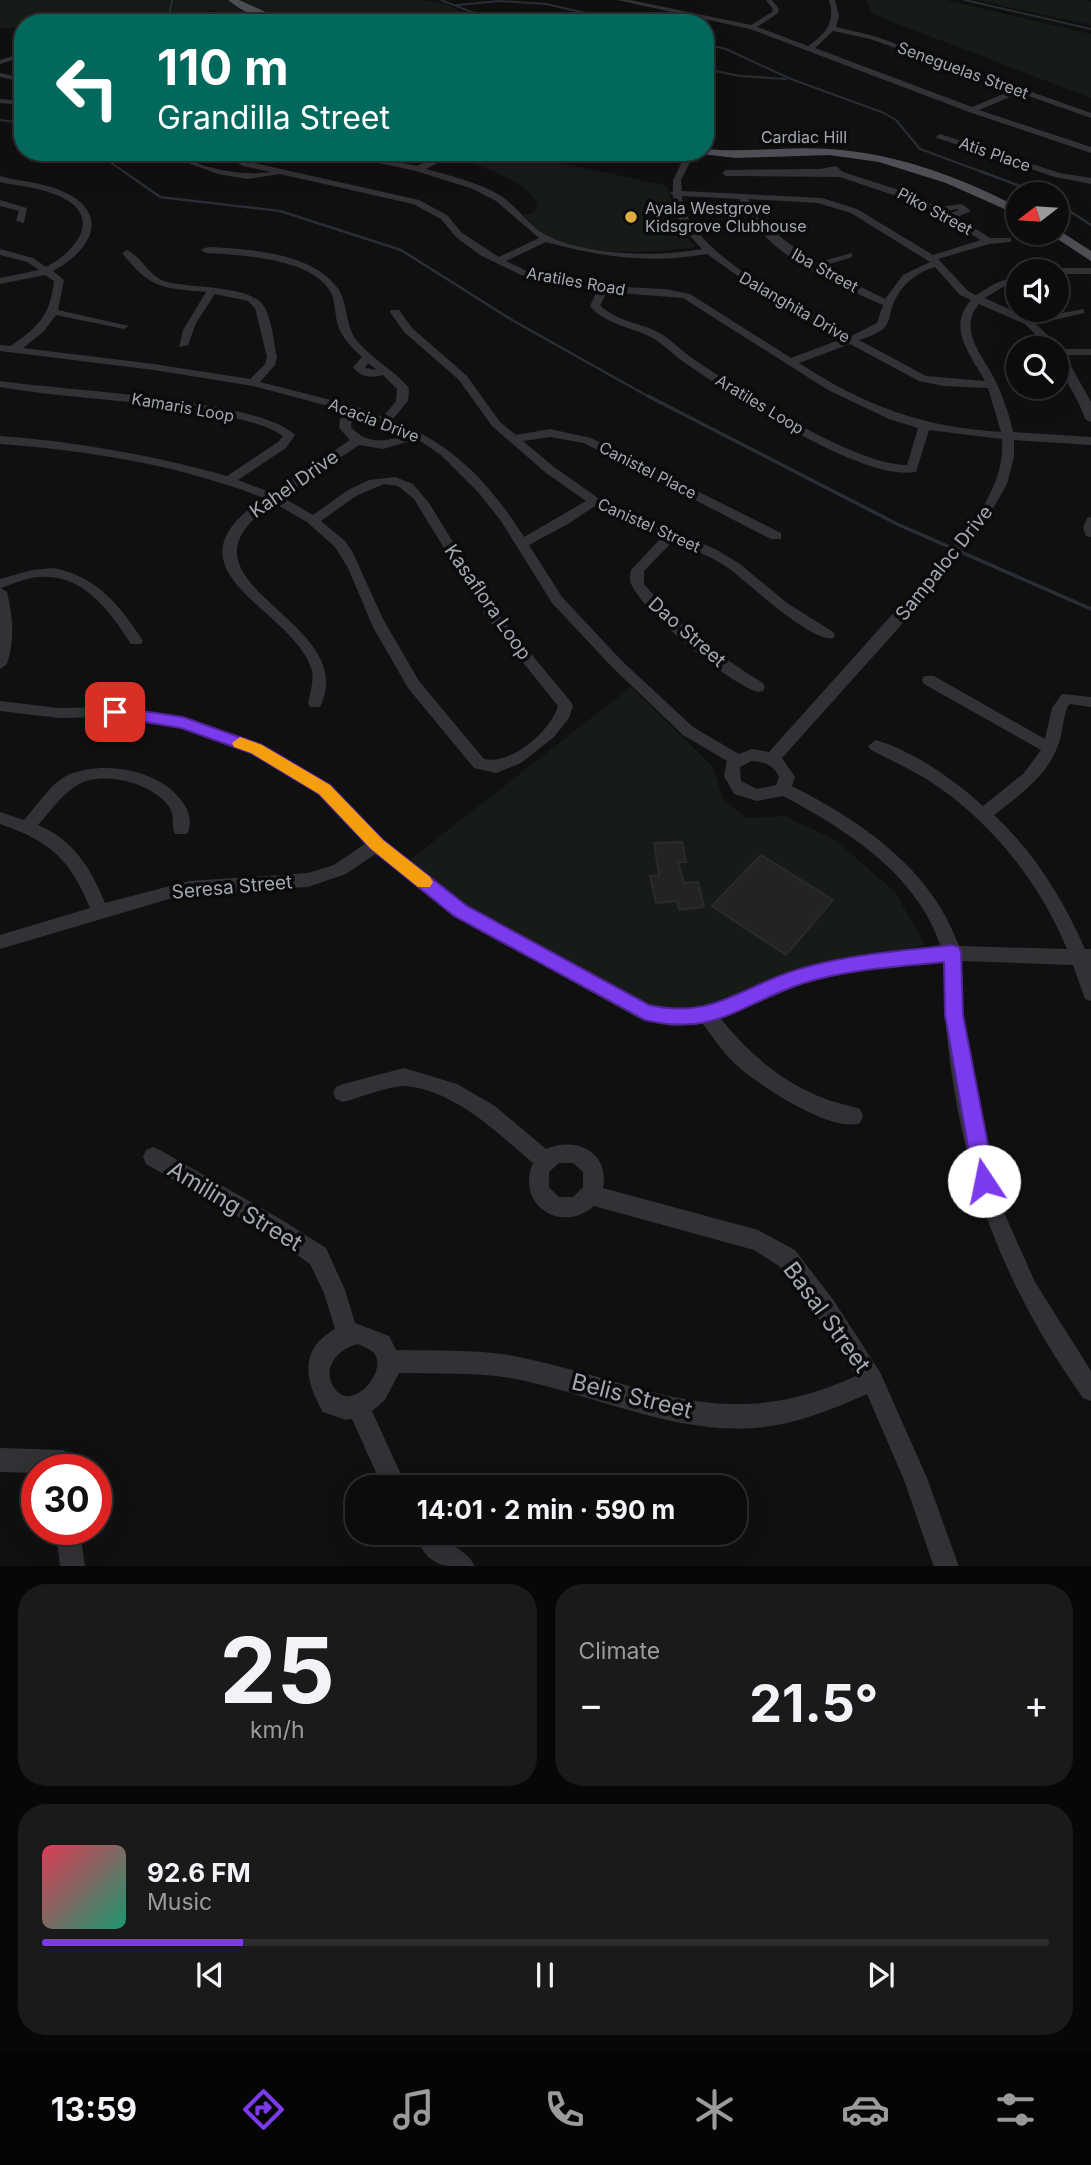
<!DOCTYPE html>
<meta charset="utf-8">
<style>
:root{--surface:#0c0c0d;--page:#1a1a1b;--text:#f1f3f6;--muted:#9a9b9d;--line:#2c2c2e;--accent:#7c3aed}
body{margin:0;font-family:Inter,sans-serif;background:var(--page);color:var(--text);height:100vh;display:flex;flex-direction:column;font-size:26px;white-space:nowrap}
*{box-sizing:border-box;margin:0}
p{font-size:23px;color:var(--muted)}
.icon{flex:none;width:38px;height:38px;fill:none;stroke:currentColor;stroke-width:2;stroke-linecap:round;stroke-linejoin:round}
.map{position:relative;height:1566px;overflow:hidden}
.sheet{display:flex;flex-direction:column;gap:18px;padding:18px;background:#070707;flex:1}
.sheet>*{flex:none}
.banner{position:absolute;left:14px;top:14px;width:700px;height:147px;border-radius:28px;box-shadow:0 7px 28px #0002,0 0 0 2px var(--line);background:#00695c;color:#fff;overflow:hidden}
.needle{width:46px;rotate:253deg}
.tools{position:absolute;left:1006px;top:182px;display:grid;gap:14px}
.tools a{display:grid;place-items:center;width:63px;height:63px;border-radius:50%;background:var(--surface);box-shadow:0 7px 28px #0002,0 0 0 2px var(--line);font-size:35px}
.speed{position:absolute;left:21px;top:1454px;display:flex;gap:14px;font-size:35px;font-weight:700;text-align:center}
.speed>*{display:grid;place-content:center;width:91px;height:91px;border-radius:50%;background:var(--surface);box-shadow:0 7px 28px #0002,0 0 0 2px var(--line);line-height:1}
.speed .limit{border:10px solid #d22;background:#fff;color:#111}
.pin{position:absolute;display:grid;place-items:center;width:60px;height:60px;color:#fff;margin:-30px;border-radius:14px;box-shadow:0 4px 10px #0006}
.me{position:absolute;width:77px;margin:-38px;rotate:349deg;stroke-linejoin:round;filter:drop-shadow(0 0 5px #0008)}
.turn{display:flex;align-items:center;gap:24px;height:147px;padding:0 28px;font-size:32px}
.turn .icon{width:91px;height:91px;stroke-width:2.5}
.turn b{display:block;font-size:49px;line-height:60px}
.big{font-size:52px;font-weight:700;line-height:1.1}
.sheet .tile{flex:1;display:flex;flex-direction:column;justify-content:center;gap:10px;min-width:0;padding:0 24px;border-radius:28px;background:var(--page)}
.sheet .dial{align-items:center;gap:0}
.dial b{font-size:91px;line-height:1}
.song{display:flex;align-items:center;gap:21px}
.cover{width:84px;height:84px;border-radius:10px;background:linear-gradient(135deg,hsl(350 70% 55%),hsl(160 70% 35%))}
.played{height:7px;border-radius:4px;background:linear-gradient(90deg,var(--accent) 20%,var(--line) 20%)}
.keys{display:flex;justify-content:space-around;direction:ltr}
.heat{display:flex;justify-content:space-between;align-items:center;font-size:38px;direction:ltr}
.sheet .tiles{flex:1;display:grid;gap:18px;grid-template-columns:1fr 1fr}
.tile:last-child{grid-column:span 2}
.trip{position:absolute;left:345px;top:1475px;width:402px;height:70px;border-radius:28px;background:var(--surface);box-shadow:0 7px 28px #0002,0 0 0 2px var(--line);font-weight:700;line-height:70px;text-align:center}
.tab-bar{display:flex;height:112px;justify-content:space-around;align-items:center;background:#050505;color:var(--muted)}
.tab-bar .icon{width:49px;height:49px}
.tab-bar .selected{color:var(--accent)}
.tab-bar b{font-size:32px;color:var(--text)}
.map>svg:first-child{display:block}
.green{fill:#171b18}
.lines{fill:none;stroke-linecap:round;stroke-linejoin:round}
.stream-far2{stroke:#282e33;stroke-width:2}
.stream-far1{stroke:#282e33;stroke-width:2.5}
.stream{stroke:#282e33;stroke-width:3.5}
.building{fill:#232325;stroke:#2a2a2d;stroke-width:2}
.minor{fill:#323236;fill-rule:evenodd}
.major{fill:#4e4f55;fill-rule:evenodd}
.route{fill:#7c3aed;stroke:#51269a;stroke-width:2}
.slow{fill:#f59e0b}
.poi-dot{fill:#ddad3d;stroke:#0b0b0c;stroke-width:2.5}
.labels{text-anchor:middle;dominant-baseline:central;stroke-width:7;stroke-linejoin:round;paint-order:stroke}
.far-street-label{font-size:16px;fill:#a3a7b1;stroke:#0b0b0c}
.far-poi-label{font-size:16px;fill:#a3a7b1;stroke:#0b0b0c;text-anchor:start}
.street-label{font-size:19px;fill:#a3a7b1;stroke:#0b0b0c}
.near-street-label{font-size:23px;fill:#a3a7b1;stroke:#0b0b0c}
</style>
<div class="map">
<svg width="1091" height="1567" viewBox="0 0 1091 1567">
<rect width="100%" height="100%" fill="#101011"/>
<path class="green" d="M0,0H424L446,4L485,23H219L216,10L121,23H23V28H0Z
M866,0H946L1091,34V98L872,14Z
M977,0H1085L1091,2V25Z
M468,152H509L668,186C671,209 679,230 695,247C658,253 580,256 548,237C539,231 531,222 523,215L534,213L538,205C525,181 491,169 465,162L472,155Z
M631,687L713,767L724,801L747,818L785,816L835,840L895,892L925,945L794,969L706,1013L644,1008L465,908L407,862Z"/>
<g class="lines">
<path class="stream-far2" d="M441,0L500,23
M965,0L1091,29
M457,5L499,1L546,4L629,23
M168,23L172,0
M705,44L726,49L791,79L884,113L896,120L920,149L985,173
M705,69L740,76L786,79
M0,120L23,123
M95,152L126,173
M596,152L638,160"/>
<path class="stream-far1" d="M123,171L160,197L280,211L401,250L512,320L651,398
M980,171L1041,194
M1057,203L1091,225"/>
<path class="stream" d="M648,396L897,524L1091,609"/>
</g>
<path class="building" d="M682,842L686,862H678L684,883L698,882L704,907L679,910L677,901L656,903L650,876L659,875L654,843Z
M761,855L833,900L786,955L712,906Z"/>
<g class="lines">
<path class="minor" d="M617,0H630L751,25L772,12L773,9L766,0H772L779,9L778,13L757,27L808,46C826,34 836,22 829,0H835L839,16L836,27L874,36L1091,113V118L1020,93L979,110L1091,147V153L969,112L750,29ZM833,31L870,39L1013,90L972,107L815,48Z
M23,53V57L0,64V60Z
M0,73L23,78V82L0,77Z
M0,99L23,101V105L0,103Z
M940,134L1060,173L1091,178V184L1055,177L937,138L936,136Z
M158,152C175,152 189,161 205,166C227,172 249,175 271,172L243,166L220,152H231L249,162L419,200L447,215L462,233L499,257L539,238L496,201L473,189L416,171L327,152H345L417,166L440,155L463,154V158L445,159L426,169C451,176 478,182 501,196C518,207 531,229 550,237C591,256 659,257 702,249C688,234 673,217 673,195L670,193L673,191V180L687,152H695L681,180L682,191L822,198L857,209L933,255L981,240L914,202L840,177L726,176L722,173L726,170L820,169L836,166L843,172L902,191L939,207L962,204L971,211L957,217L990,238H1011V242L989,244L938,259L968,291L976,295L994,284L1018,275V281L1001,288L985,298L1030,319L1084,309V313L1036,324L1062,349H1091V355H1065L1091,402V422L1085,419C1078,395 1057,373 1057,348H1049L1025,324L979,304C956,331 986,359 997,384C1004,400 1010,416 1013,432L1091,437V445L1014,440V457L1007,484L979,533L895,632L782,758L795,777L792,786C862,822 931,868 959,946L1067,949C1039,881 990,820 928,780C910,769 890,760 871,750L868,746L876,740C915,752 953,779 983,806L1024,773L1041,750L924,684L922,680L924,676H934L1045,739L1052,708L1062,694L1091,697V707L1070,704L1068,706C1062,720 1063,735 1057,748C1045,778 1018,796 994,815C1034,852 1063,899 1085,949H1091V1001L1085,999L1073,965L962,961L963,1017L969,1058L985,1139L1002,1208L1035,1282L1091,1371V1401L1083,1398C998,1279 957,1161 945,1015C943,997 945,979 944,961L846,973L804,983L721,1019C749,1054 781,1081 823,1098C835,1103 848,1105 860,1109L863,1116L860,1123C832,1134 755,1083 734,1063C722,1051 713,1037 703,1024L671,1026L638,1018L454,916L377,853L346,874L308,887L208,893L169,899L0,949V935L90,908C70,859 50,841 0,824V812L24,820C38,805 51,782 70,774C106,760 162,770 184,804C190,813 192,825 187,834H175C171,826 175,817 170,808C154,783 101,769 76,786C61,795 50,812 38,825C74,840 91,869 105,903L189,881L308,873L334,865L366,843L318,794L251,753L181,728L115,717L59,718L0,711V701L59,708L115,707L183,718L261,745L330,786L383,839L466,906L649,1005C717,1020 743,985 802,968C848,955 895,952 941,947C917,874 847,830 783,796L757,801L734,794L724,776L727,761L683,735L612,667L552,603L501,521L478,492L441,455L417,439L383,449L359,445L282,497L313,515L348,490L369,480L395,477L413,484L429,503L494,609L571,702L573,706L569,718L554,737L521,763L496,773L474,768L408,688L373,627L348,568L335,547L307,522L274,503C155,583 364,618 320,707H310L308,703C310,693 314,681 312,671C295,608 154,572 264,498C179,465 91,451 0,444V436C78,442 153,455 227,476L278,442L283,436C266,424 246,421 226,416C152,400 75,400 0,387V381C58,390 260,399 295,435L286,448L238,480L272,493L350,440L339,428L340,419L347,411L253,386L154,370L0,351V345L11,346C39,326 50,316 54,281L45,275L0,284V278L39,270L27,262L0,255V249L33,258L46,267C82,248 103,212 54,194C36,187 18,186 0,182V176C21,182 44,182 64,192C113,215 89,252 53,271L64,280L58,310L129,326L124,329L56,315L44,331L23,348L154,364L250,379L265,364L267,357L255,308L248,301L215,294L196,323L188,345L179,347L183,330L206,292C162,288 151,289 122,253L127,250C142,257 148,275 164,281C188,289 247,284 263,305C271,314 274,344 277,357L275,365L260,382L358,407L383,417L396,401L397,389L383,375C371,378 361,378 353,367L362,357C351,347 340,336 337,322C335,313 335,303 332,295C316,258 240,255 206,253L201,250C208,245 218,248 227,248C263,251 312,256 336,286C349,302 344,324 357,341C372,359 394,370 409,388L408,401L392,420C453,444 489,482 524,537L586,501L546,473L492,426L459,380L404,332L390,312L391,310H399L412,328L467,376L500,422L516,435L550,429L591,438L781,533V539H771L584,443L550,437L523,441L554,467L598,498L717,550L740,564L787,603L833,632L835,635L833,638C812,643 749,584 731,570C713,557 693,549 673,541L644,571V584C678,625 719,656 763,683L765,687L763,691L758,692C728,683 646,614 632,586C629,580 630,576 631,570L663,536L595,506L568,524L529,545L562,597L622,661L693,727L739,754L752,749L769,752L958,541C982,512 1005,478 1002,439L929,430L916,472C862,482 732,395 685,363C675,356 666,347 656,340C634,326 608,327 590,306L597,291L521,275L480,255L456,237L441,219L413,204L280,174L247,179L218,174ZM682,196L739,199C746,210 755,226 764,235C794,267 842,287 883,305L877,323L851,336C807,309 684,253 682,196ZM748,199L818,203L851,213L930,262L903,275L885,299L821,267L852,257V253L815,263L778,235L805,231V227L772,231ZM957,209L959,210L950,213L946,211ZM546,242C600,257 651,264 707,254L759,291L842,339L791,358L690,294L665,289L603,286L527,271L506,261ZM935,267L960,295L971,300C946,328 971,355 985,381L926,376L859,340C868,337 882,333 887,324C890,319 890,312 892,307C899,287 914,273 935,267ZM607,292L683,298L828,390L889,419L918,428L907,465C853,465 739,390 692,358C682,351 673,342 663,335C642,322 618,323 600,305ZM850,344L919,381L943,386L988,388L1001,432C922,427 865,406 799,363ZM368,363L369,364L377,370L365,368ZM356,414L408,435C386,441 368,446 351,427L352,419ZM384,484L398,486L414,499L485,615L558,706C550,732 511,765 484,759L419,681L383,619L352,551L345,541L321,521L356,496ZM752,761C764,762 774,765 779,777L776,785L757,789L741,781L740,767Z
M0,200L27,208L24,223L16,221L19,211L0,206Z
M1057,268H1091V274H1057V271H1052Z
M1091,517V537L1086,536L1083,528L1087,518Z
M54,568C97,577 120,605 143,641L141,644H131C110,611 83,573 38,577C26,578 13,584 1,588L7,592C13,617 15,640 7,664L0,669V579L32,570Z
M404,1068L457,1084L495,1106L546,1149C576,1136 610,1152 603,1188L758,1230L795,1250L834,1301L880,1372L927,1478L959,1567H934L904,1480L867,1394C831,1410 794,1425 755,1428C670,1434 592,1393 510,1378C474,1372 436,1374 399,1373L385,1400L372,1411L407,1488H383L352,1419L346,1420L323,1412C305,1381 298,1350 335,1329L324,1293L310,1264L268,1234L146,1164L143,1157L146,1150L153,1147L160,1150L282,1220L326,1248L345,1290L355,1323L389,1336L396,1350C435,1351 475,1349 514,1356C645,1382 721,1438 856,1376L818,1317L779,1266L754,1250L594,1206C561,1235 515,1204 533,1163C496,1132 456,1091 406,1086C391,1085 359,1098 343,1102L336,1099L333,1093L336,1087L343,1084ZM559,1163H573L583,1172V1187L573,1197H559L549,1187V1172ZM358,1344C362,1346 370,1349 373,1352C391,1369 349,1419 332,1384C323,1365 340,1348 358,1344Z
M0,1448L63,1450L71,1454L76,1470H37V1473L0,1472Z
M56,1530H80L85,1567H60Z
M414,1533H440C450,1547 469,1551 475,1567C441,1567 428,1567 414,1533Z"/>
<path class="major" d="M228,0H239L290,23C268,23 245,14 228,0Z
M705,149C747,153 788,146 829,149C896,153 959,177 1018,207V215L946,183L879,162L829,155L736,158L701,154L700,152H705Z
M1057,229L1091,251V261L1053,236L1051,233H1057Z"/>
</g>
<path class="route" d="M115,707L183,717L262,745L330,785L383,840L467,906L649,1005C716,1020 743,984 803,968C851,954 902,951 952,945L959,947L961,953L963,1015L995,1181L991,1188L984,1191L977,1188L974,1181L945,1015L944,962C897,967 849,969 804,983C741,1003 717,1037 645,1020L454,916L371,849L319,794L251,753L181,728L109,716L107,712L109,708Z"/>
<path class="slow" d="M240,737L262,745L330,785L383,840L430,877L433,882L430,887H418L371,849L319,794L251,753L234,747L232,743Z"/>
<circle class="poi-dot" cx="631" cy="217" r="7"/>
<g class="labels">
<g class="far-street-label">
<text transform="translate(963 70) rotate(20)">Seneguelas Street</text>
<text x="804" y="137">Cardiac Hill</text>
<text transform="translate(995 154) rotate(19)">Atis Place</text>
<text transform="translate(935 211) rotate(28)">Piko Street</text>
<text transform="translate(825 270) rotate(29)">Iba Street</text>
<text transform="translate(576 281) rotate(10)">Aratiles Road</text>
<text transform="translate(795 307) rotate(30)">Dalanghita Drive</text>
<text transform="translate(760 404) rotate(31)">Aratiles Loop</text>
<text transform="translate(183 407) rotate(10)">Kamaris Loop</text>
<text transform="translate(374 420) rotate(21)">Acacia Drive</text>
<text transform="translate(648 470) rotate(27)">Canistel Place</text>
<text transform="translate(649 525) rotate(24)">Canistel Street</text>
</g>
<g class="far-poi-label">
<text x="645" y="208">Ayala Westgrove<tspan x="645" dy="18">Kidsgrove Clubhouse</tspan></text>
</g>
<g class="street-label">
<text transform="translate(294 484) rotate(-35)">Kahel Drive</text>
<text transform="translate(944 563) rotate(-51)">Sampaloc Drive</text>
<text transform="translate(488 602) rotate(55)">Kasaflora Loop</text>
<text transform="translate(687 632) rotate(41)">Dao Street</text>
<text transform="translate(232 887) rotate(-5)">Seresa Street</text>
</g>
<g class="near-street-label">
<text transform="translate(235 1206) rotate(31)">Amiling Street</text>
<text transform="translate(827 1317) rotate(54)">Basal Street</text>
<text transform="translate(632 1396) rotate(14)">Belis Street</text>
</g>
</g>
</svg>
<div class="tools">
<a><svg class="needle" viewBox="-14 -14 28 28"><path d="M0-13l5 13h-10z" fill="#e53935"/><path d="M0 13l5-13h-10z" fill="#9a9b9d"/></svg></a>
<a><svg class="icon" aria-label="sound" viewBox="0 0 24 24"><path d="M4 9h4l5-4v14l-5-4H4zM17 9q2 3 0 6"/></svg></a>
<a><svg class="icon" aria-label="search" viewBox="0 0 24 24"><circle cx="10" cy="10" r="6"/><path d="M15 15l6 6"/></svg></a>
</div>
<div class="speed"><div class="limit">30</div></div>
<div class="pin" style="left:115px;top:712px;background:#d93025"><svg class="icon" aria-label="arrive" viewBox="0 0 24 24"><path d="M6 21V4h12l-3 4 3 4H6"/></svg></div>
<svg class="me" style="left:984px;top:1181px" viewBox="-20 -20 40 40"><circle r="19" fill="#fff"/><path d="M0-13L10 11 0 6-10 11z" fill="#7c3aed"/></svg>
<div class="trip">14:01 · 2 min · 590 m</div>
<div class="banner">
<div class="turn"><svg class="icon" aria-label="left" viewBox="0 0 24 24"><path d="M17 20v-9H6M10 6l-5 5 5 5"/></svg><div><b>110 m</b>Grandilla Street</div></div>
</div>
</div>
<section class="sheet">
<div class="tiles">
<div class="tile dial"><b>25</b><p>km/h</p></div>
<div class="tile"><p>Climate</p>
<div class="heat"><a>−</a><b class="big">21.5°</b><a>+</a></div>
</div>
<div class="tile">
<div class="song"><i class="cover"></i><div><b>92.6 FM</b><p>Music</p></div></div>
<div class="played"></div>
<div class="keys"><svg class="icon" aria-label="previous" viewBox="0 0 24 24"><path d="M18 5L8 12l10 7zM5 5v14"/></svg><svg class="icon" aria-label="pause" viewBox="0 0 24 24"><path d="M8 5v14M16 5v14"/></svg><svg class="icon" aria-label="next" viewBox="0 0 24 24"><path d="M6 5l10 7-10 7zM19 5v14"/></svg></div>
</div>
</div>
</section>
<nav class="tab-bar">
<b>13:59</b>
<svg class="icon selected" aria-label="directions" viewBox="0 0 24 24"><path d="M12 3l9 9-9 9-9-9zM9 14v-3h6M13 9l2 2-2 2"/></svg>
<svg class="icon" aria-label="music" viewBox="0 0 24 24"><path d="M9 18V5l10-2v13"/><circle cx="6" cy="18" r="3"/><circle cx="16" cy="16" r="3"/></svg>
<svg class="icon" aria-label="phone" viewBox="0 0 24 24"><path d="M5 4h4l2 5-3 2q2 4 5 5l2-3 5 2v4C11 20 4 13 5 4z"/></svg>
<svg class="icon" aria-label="climate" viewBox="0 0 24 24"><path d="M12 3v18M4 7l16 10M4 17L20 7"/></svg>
<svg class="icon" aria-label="car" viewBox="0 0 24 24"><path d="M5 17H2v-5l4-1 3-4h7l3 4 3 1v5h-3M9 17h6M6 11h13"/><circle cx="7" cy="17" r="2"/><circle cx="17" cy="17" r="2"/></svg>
<svg class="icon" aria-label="filters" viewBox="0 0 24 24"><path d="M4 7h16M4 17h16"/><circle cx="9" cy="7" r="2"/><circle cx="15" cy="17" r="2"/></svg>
</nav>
